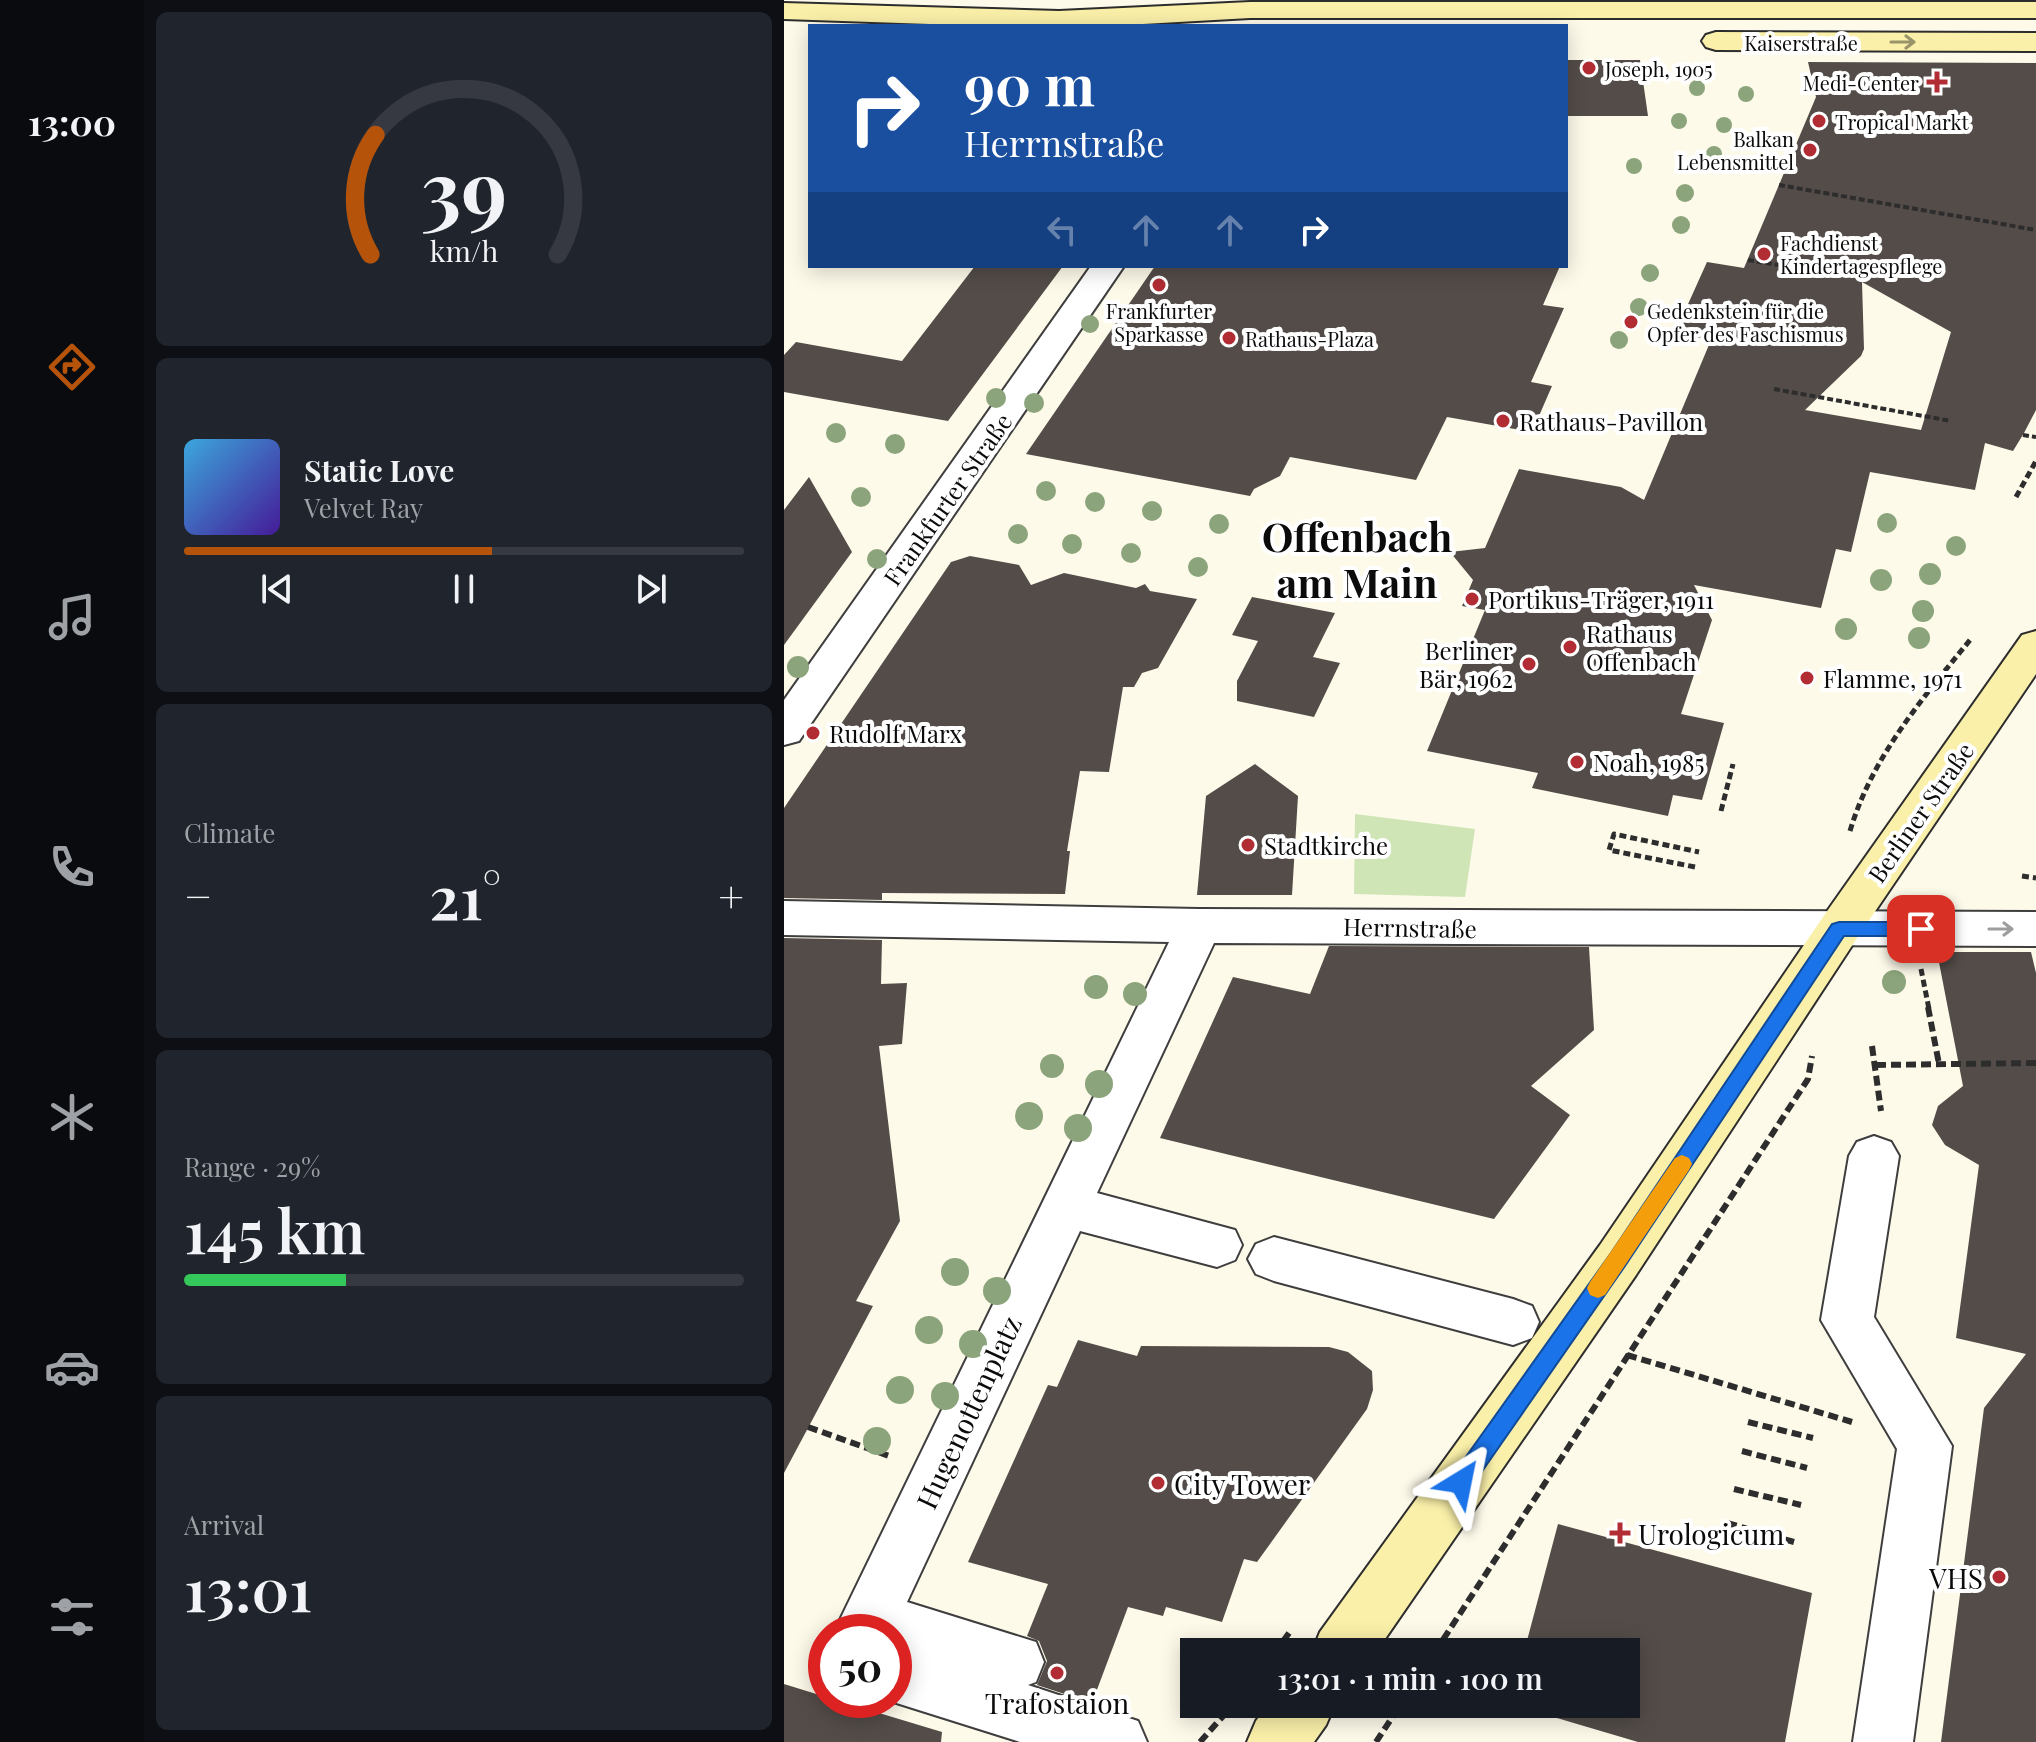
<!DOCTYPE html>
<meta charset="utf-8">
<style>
:root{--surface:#171b24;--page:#20242c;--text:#f1f3f6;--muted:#9ea1a6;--line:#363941;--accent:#b45309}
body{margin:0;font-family:"Playfair Display",serif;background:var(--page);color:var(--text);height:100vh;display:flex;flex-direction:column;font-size:30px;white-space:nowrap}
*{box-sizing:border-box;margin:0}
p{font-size:26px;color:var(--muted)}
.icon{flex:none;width:44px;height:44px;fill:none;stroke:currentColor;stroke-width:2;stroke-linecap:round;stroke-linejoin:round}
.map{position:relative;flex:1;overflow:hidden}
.side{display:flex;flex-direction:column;gap:12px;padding:12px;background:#0d0f14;width:640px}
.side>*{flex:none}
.top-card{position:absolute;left:24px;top:24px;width:760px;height:244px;border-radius:0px;box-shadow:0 4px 20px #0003;background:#1a4fa0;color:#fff;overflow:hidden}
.speed{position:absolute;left:24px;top:1614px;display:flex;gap:16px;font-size:40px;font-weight:700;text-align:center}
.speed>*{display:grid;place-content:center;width:104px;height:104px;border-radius:50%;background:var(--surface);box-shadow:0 4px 20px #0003;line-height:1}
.speed .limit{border:12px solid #d22;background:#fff;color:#111}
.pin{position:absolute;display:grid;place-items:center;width:68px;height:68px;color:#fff;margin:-34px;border-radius:16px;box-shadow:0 4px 12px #0006}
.me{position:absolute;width:88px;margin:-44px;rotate:35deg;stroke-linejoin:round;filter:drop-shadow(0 0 6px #0008)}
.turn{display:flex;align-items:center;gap:28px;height:168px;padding:0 24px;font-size:36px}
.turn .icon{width:104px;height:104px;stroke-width:2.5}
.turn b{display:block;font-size:56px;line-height:68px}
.lanes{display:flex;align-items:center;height:76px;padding:0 24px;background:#0003;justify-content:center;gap:40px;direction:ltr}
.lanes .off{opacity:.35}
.big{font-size:60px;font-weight:600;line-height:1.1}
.side .tile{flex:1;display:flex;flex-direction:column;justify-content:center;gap:12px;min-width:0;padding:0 28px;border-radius:12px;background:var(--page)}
.side .dial{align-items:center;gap:0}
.dial svg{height:208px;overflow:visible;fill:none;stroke:var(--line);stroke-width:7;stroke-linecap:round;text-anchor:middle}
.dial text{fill:var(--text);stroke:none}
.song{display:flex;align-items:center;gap:24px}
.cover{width:96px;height:96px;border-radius:12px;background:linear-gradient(135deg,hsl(200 70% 55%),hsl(260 70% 35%))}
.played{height:8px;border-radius:4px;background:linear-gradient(90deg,var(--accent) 55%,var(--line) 55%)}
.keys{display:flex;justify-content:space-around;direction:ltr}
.heat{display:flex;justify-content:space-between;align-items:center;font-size:44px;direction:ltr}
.charge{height:12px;border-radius:6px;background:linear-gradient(90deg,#34c759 29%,var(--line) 0)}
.trip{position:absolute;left:396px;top:1638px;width:460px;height:80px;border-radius:0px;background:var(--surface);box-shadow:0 4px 20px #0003;font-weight:600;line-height:80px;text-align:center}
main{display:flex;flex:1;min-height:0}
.tab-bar{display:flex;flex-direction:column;width:144px;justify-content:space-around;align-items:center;background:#090b0e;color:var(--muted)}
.tab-bar .icon{width:56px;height:56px}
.tab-bar .selected{color:var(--accent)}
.tab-bar b{font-size:36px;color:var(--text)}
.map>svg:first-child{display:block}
.green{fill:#cfe5b6}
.building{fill:#534c48;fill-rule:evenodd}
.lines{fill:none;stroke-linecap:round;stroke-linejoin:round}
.street-casing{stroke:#3e3e3e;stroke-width:4}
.secondary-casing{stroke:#2d2d2d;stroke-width:4}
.path-far2{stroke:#2d2d2d;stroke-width:4;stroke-dasharray:6 3;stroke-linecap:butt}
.path-far1{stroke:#2d2d2d;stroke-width:5;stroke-dasharray:7 4;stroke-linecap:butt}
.path{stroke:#2d2d2d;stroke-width:6;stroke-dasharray:10 5;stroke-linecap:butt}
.street{fill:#fff;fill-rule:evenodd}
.secondary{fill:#faf0a9;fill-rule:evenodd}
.tree{fill:#8ba47b}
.oneway{stroke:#9a946a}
.oneway2{stroke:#9d9d9d}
.route{fill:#1a73e8;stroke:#114b97;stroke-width:2}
.slow{fill:#f59e0b}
.poi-dot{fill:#b12c33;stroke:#fff;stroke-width:3}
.labels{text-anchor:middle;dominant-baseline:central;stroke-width:8;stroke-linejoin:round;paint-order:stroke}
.far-street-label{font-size:20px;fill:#0b0b0b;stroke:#fff}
.far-poi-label{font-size:20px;fill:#0b0b0b;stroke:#fff;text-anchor:start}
.poi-label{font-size:24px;fill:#0b0b0b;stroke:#fff;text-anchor:start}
.street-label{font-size:24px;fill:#0b0b0b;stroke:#fff}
.near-street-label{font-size:28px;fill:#0b0b0b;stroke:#fff}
.near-poi-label{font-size:28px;fill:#0b0b0b;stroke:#fff;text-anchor:start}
.town-label{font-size:40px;font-weight:bold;fill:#0b0b0b;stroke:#fff}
</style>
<main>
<nav class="tab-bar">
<b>13:00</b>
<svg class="icon selected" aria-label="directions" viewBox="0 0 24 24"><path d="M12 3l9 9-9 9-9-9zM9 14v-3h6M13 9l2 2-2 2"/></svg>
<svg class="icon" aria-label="music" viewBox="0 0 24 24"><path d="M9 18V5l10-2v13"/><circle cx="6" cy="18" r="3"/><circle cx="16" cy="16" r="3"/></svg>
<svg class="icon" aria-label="phone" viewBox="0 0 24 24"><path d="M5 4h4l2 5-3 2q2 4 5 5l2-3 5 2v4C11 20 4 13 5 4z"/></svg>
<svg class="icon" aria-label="climate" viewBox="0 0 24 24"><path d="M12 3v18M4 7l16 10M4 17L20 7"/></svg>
<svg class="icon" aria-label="car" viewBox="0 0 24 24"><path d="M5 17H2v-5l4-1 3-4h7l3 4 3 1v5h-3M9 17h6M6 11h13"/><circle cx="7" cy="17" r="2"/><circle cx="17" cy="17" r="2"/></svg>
<svg class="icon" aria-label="filters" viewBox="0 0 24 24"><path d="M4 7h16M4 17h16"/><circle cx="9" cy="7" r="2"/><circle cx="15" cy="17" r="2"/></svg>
</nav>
<section class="side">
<div class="tile dial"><svg viewBox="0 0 100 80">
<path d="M14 69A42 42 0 1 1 86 69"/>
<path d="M14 69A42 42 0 0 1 16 23" stroke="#b45309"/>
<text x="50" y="56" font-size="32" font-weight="700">39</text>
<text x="50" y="72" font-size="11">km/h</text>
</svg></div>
<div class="tile">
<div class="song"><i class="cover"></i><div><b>Static Love</b><p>Velvet Ray</p></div></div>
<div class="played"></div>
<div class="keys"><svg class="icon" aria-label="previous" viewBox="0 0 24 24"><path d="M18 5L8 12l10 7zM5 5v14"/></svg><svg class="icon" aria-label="pause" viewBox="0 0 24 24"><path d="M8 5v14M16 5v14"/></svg><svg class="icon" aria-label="next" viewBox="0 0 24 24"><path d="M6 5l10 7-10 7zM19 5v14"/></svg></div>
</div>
<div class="tile"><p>Climate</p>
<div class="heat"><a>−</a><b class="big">21°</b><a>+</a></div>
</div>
<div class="tile"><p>Range · 29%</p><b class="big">145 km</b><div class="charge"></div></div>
<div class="tile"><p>Arrival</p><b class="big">13:01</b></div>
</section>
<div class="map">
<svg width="1252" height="1742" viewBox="0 0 1252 1742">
<rect width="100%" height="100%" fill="#fefaea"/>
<path class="green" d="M571,814L691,829L681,897L570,894Z"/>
<path class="building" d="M782,60H856L864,116H782Z
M1024,62L1252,63V410L1240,433L1229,451L1201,443L1191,490L1086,472L1067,552L1052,549L1037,608L910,585L928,620L897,714L940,723L918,800L889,795L884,816L748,788L754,773L643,751L701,610L678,606L689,580L666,552L701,548L735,469L837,487L860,500L927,340L891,333L923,262L960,268L1032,97ZM1078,282L1167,332L1137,430L1021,410L1077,356L1080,349Z
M191,266H279L164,421L0,392V355L12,342L118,361Z
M371,266H776L759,305L780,308L747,382L768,386L748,432L663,417L632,480L506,457L496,476L470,489L466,496L242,454Z
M25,477L68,552L0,645V510Z
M186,556L235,565L247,585L280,573L352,588L361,584L366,591L413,599L374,668L358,673L350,687H339L325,772L296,771L283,851H286L281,894L98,893V900L0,898V808L167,562Z
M468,597L551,613L529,657L556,663L530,717L453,701V681L474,641L448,635Z
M471,764L514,796L508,895H413L422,796Z
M0,938L98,940L97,984L123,983L118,1044L95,1046L116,1221L72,1301L89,1306L0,1473Z
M545,946L805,947L810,1030L747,1086L786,1115L710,1219L376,1138L449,977L526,994Z
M1153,952H1247L1252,973V1742H1157L1200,1408L1242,1354L1172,1338L1195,1165L1161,1145L1148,1125L1154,1106L1179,1086Z
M294,1340L353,1356L357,1346L545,1347L564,1352L588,1371L589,1390L583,1409L473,1562L460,1559L438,1622L382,1607L379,1616L344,1607L308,1703L253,1685L263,1661L255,1641L243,1636L264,1584L184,1562L264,1385L273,1387Z
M774,1524L1028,1593L1001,1742H854L726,1704H842V1652H740Z
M0,1684L42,1697V1700H52L158,1732L157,1742H0Z"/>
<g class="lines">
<defs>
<path id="street" d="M307,266H340L15,741L0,745V700Z
M0,901L415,909L1252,912V946L430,943L313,1193L451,1230L458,1245L451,1260L433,1267L296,1231L123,1602L252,1642L260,1662L252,1682L244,1685L354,1721L363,1742H236L103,1700H110V1632H50L385,942L0,935Z
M1090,1136L1107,1142L1115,1156L1090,1317L1168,1446L1129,1742H1069L1113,1449L1037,1320L1065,1156L1073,1142Z
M490,1237L729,1299L748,1306L755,1322L748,1338L729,1345L490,1281L472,1274L464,1259L472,1244Z"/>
<path id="secondary" d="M466,2H1252V18H466L323,26H204L0,19V3L275,11Z
M932,32L1252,33V51L932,50L922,47L918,41L922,35Z
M1252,631V674L1071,941L852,1275L592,1652H528L536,1632L816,1245L1039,917L1238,635Z
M484,1704H551L542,1725L530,1742H463L472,1721Z"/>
</defs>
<use href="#street" class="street-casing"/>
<use href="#secondary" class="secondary-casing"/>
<path class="path-far2" d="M995,185L1252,230
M964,260L1037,272
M990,389L1167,421
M1239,435L1252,437"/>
<path class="path-far1" d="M1232,497L1252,461
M937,811L949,764
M1066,831C1088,757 1138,699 1186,640
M911,867L825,850L830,834L915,852
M1238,876L1252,878
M1137,969L1145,1009"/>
<path class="path" d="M1144,1007L1155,1064
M1088,1046L1097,1111
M1092,1065L1252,1063
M843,1355L1068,1422
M964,1422L1029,1438
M24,1427L108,1457
M958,1451L1023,1468
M950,1489L1017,1505
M943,1523L1010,1542
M491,1652L505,1633
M651,1652L1024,1079L1028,1056
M416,1742L449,1705
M592,1742L617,1704"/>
<use href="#street" class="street"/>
<use href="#secondary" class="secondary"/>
</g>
<g class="tree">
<circle cx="913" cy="88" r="8"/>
<circle cx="962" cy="94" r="8"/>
<circle cx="895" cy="121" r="8"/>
<circle cx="940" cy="125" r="8"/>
<circle cx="930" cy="154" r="8"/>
<circle cx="850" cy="166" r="8"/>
<circle cx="901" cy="193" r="9"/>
<circle cx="897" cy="225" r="9"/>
<circle cx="866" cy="273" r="9"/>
<circle cx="855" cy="307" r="9"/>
<circle cx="306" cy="324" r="9"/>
<circle cx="835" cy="340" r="9"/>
<circle cx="212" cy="398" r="10"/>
<circle cx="250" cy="403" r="10"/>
<circle cx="52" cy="433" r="10"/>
<circle cx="111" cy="444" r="10"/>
<circle cx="262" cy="491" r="10"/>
<circle cx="77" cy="497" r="10"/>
<circle cx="311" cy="502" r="10"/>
<circle cx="368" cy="511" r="10"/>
<circle cx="1103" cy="523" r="10"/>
<circle cx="435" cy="524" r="10"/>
<circle cx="234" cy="534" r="10"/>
<circle cx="288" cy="544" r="10"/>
<circle cx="1172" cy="546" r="10"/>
<circle cx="347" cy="553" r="10"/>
<circle cx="93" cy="559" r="10"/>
<circle cx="414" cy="567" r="10"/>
<circle cx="1146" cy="574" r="11"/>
<circle cx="1097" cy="580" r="11"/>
<circle cx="1139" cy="611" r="11"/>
<circle cx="1062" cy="629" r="11"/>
<circle cx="1135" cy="638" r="11"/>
<circle cx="14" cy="667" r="11"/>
<circle cx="1110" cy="982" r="12"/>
<circle cx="312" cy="987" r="12"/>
<circle cx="351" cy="994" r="12"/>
<circle cx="268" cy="1066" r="12"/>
<circle cx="315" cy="1084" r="14"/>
<circle cx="245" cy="1116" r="14"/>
<circle cx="294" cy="1128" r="14"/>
<circle cx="171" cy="1272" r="14"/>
<circle cx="213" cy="1291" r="14"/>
<circle cx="145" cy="1330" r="14"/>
<circle cx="189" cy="1344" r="14"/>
<circle cx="116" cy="1390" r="14"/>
<circle cx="161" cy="1396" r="14"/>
<circle cx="93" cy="1441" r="14"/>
</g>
<defs><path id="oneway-shaft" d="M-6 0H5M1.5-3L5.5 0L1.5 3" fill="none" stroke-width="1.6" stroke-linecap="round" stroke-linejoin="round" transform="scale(2)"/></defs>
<use class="oneway" href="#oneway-shaft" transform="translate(1119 42)"/>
<use class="oneway2" href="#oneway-shaft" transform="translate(1217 929)"/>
<path class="route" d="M1055,922H1137L1147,929L1137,936H1060L841,1266L685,1490L677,1493L669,1490L666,1482L669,1475L827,1253L1048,924Z"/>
<path class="slow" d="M898,1155L905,1158L908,1164L905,1170L821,1295L814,1298L806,1295L803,1288L806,1282L891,1158Z"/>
<g class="poi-dot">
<circle cx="805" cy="68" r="8"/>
<path d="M1149 70h8v8h8v8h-8v8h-8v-8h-8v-8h8z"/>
<circle cx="1035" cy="121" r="8"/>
<circle cx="1026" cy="150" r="8"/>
<circle cx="980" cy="254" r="8"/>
<circle cx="375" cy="285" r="8"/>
<circle cx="847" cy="322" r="8"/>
<circle cx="445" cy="338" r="8"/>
<circle cx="719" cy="421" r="8"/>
<circle cx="688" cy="599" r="8"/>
<circle cx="786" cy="647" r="8"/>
<circle cx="745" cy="664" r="8"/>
<circle cx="1023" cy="678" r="8"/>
<circle cx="29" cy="733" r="8"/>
<circle cx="793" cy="762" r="8"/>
<circle cx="464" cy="845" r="8"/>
<circle cx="374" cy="1483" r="8"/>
<path d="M832 1521h8v8h8v8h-8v8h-8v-8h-8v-8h8z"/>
<circle cx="1215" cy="1577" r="8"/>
<circle cx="273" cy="1673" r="8"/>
</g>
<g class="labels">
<g class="far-street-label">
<text x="1017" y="42">Kaiserstraße</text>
</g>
<g class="far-poi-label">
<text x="821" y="68">Joseph, 1905</text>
<text x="1135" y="82" text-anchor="end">Medi-Center</text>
<text x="1051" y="121">Tropical Markt</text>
<text x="1010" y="138" text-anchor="end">Balkan<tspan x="1010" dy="23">Lebensmittel</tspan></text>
<text x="996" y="242">Fachdienst<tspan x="996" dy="23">Kindertagespflege</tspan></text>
<text x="375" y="310" text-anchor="middle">Frankfurter<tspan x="375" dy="23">Sparkasse</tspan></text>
<text x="863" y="310">Gedenkstein für die<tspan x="863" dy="23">Opfer des Faschismus</tspan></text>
<text x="461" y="338">Rathaus-Plaza</text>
</g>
<g class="poi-label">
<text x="735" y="421">Rathaus-Pavillon</text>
<text x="704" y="599">Portikus-Träger, 1911</text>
<text x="802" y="633">Rathaus<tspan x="802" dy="28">Offenbach</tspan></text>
<text x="729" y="650" text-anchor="end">Berliner<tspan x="729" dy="28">Bär, 1962</tspan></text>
<text x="1039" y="678">Flamme, 1971</text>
<text x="45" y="733">Rudolf Marx</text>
<text x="809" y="762">Noah, 1985</text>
<text x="480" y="845">Stadtkirche</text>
</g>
<g class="street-label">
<text transform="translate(163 499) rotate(-55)">Frankfurter Straße</text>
<text transform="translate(1136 812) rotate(-55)">Berliner Straße</text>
<text transform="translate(626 927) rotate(1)">Herrnstraße</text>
</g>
<g class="near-street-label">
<text transform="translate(184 1412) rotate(-65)">Hugenottenplatz</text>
</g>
<g class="near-poi-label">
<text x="390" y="1483">City Tower</text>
<text x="854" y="1533">Urologicum</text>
<text x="1199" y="1577" text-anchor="end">VHS</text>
<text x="273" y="1702" text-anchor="middle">Trafostaion</text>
</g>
<g class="town-label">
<text x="573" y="535">Offenbach<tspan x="573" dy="46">am Main</tspan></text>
</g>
</g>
</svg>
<div class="speed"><div class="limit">50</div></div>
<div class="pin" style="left:1137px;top:929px;background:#d93025"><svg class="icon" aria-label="arrive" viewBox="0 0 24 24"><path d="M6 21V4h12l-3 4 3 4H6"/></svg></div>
<svg class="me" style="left:677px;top:1482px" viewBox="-20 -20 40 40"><path d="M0-17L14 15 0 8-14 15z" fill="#1a73e8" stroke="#fff" stroke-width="4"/></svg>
<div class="trip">13:01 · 1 min · 100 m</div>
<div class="top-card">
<div class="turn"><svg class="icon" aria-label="right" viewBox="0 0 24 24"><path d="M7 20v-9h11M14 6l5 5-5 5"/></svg><div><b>90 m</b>Herrnstraße</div></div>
<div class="lanes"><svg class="icon off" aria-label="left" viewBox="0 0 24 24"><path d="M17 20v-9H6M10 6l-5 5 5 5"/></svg><svg class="icon off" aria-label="ahead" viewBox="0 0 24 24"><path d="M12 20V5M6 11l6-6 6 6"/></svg><svg class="icon off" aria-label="ahead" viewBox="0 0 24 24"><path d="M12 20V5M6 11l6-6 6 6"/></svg><svg class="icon" aria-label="right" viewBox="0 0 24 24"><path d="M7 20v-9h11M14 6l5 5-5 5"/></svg></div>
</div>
</div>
</main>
